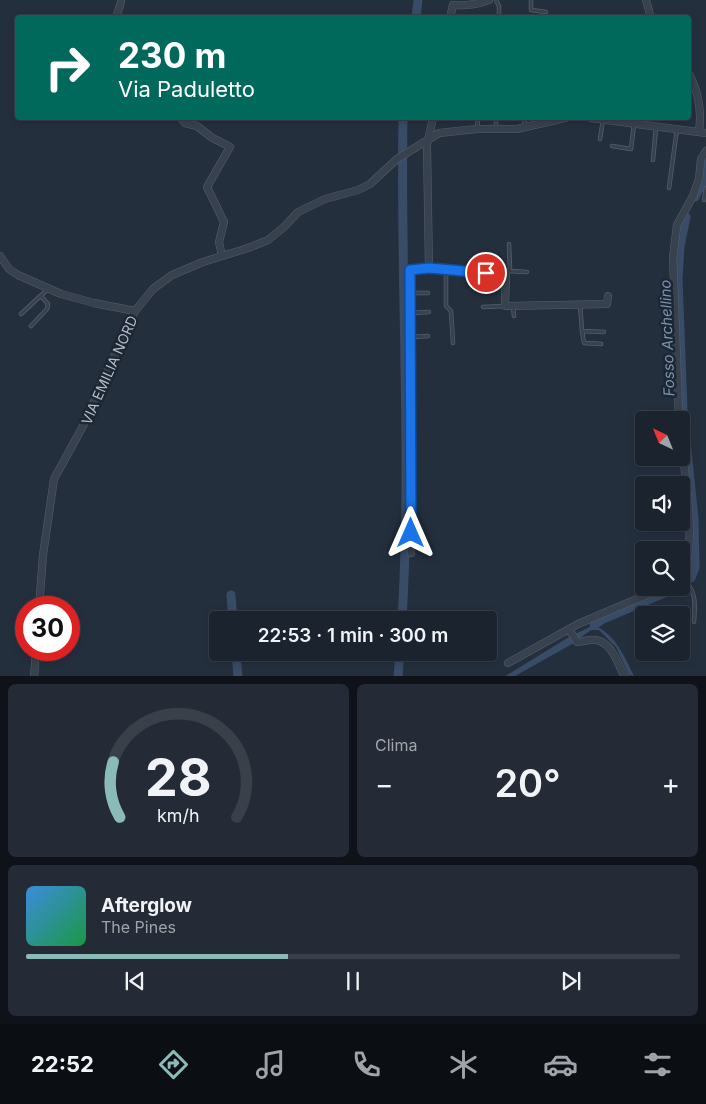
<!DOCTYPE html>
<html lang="it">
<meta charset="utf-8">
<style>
:root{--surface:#1b232e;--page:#242b36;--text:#f1f3f6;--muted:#a0a4aa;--line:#39404a;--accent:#8bbbb9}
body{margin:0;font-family:Inter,sans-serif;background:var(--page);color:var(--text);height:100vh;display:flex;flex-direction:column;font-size:19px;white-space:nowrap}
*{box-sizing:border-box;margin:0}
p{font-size:16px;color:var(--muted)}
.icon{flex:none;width:28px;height:28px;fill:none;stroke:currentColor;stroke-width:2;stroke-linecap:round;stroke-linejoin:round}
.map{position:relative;height:676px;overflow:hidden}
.sheet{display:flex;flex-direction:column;gap:8px;padding:8px;background:#0f1319;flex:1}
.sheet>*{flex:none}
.top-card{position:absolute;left:15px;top:15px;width:676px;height:105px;border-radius:5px;box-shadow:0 2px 8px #0003,0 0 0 1px var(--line);background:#00695c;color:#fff;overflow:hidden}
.needle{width:32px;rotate:317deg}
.controls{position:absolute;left:635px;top:411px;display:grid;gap:10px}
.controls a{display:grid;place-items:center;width:55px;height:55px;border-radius:5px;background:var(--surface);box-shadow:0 2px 8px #0003,0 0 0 1px var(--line);font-size:25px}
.speed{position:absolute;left:15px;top:596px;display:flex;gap:10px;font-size:25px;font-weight:700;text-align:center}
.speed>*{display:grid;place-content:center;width:65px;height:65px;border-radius:50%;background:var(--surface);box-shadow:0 2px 8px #0003,0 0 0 1px var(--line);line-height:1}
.speed .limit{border:8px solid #d22;background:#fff;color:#111}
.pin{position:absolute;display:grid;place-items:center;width:42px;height:42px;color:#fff;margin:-21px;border:2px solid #fff;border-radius:50%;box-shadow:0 1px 5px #0007}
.me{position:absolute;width:55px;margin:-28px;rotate:0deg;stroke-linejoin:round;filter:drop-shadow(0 0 4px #0008)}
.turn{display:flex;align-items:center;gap:18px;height:105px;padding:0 20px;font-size:22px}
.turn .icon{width:65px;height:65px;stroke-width:2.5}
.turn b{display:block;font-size:35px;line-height:42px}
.big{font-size:38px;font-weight:600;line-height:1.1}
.sheet .card{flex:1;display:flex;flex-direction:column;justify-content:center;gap:8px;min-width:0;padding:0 18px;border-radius:8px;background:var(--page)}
.sheet .dial{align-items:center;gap:0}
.dial svg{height:130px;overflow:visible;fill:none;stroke:var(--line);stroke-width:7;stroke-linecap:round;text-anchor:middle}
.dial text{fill:var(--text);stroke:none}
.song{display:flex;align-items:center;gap:15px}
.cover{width:60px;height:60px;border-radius:8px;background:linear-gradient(135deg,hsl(210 70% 55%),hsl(140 70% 35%))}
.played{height:5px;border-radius:2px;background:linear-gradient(90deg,var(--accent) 40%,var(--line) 40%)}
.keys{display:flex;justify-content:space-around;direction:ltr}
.heat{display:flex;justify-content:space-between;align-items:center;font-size:28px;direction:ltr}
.sheet .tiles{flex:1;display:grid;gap:8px;grid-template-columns:1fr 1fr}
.card:last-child{grid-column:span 2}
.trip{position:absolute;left:209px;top:611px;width:288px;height:50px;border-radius:5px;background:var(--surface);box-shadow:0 2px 8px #0003,0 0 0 1px var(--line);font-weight:600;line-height:50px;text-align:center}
.tab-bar{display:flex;height:80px;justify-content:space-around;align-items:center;background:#0b0e12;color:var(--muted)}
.tab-bar .icon{width:35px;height:35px}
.tab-bar .current{color:var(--accent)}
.tab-bar b{font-size:22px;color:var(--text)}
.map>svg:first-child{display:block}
.water{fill:#394c67}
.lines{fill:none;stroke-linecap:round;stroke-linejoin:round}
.canal{stroke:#394c67;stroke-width:9}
.service-casing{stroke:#565f6c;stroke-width:4.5}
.minor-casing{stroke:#565f6c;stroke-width:8}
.service{stroke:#38414e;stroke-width:3}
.minor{stroke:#38414e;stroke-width:7}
.route-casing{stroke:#114b97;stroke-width:12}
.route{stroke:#1a73e8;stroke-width:9}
.labels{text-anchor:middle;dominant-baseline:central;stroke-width:5;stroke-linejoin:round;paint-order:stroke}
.street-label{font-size:14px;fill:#b4bcc9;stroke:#1d2633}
.water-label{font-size:15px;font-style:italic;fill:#7c92b1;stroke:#1d2633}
</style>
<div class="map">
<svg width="706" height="677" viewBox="0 0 706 677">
<rect width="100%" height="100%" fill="#242f3e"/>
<path class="water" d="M594,625C616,635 624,656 634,676L629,675L616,647L599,630H591L572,644L515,676L504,677L569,637Z"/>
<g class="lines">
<path class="canal" d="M416,18L418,0
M695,197L702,183L706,159
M686,217L680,246L678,279L683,410L694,519L695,567L691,578
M681,585L683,584
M231,595L233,620
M402,620C412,453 400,285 403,118
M594,625L603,619L676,588
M236,652L238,677
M398,677L400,652"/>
<defs>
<path id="service" d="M496,0L499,6V18
M531,0V10L546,12
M524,127L525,118
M477,129L478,118
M496,129V118
M600,139L603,120
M612,146L631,149L634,124
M653,160L656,127
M669,188L677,129
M704,200L706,188
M446,270V306L451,311L453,343
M509,271L527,272
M506,275L510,268L509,244
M411,293H428
M580,304L582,331L604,332
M513,306L514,316
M483,307L505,306
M410,313L429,312
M21,314L48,289
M31,326L47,309L48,304L41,296
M582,331L584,343L601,344
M411,337L428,336
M682,577C697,592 695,602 694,622"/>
<path id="minor" d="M646,0L651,18
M116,18L121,2
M450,18L453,5C466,6 476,5 489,0
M689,74C698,90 702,112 699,131
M181,118L185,123L197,126L211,137L230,147L207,187L224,222L219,242L222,256
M591,118L706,133
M0,256L9,269L18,275L61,294L94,303L135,311
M429,268L427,145L433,118
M679,420L673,257L677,225L693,196L699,179L701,159L706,151
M681,442C685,470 698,555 681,576
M411,553L410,270L429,268L506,275L505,306L607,304L608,296
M39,608L43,555L54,479L83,426L135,311L153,289L172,275L203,262L248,248L268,240L284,227L298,212L325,199L358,190L370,184L397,159L439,133L477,129H517L565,118
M569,629L577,642C583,642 590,639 596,640C612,642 618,665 625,677
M508,663L578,624L663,588
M34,677L36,650"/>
</defs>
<use href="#service" class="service-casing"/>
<use href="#minor" class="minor-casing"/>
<use href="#service" class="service"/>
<use href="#minor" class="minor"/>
</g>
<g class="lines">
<defs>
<path id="route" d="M411,533L410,270L429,268L486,273"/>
</defs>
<use href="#route" class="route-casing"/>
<use href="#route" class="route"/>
</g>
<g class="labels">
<g class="street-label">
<text transform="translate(109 370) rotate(-66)">VIA EMILIA NORD</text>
</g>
<g class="water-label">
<text transform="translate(667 338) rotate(-92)">Fosso Archellino</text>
</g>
</g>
</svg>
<div class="controls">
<a><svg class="needle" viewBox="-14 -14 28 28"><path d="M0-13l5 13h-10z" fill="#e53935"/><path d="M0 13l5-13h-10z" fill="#a0a4aa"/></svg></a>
<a><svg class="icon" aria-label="sound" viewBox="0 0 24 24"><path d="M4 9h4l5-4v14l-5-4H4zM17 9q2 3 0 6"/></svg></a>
<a><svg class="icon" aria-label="search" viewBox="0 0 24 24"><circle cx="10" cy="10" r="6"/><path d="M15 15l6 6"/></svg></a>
<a><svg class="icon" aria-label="layers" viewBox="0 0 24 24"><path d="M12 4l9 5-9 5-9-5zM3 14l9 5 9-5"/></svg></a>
</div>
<div class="speed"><div class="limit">30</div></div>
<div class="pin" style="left:486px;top:273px;background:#d93025"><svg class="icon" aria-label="arrive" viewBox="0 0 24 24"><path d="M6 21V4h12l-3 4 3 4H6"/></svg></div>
<svg class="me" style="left:411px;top:533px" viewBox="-20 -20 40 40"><path d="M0-17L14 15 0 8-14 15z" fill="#1a73e8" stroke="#fff" stroke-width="4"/></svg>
<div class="trip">22:53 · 1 min · 300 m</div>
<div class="top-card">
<div class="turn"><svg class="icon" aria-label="right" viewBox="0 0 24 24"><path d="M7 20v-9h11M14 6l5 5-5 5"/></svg><div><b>230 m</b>Via Paduletto</div></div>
</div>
</div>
<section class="sheet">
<div class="tiles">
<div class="card dial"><svg viewBox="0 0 100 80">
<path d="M14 69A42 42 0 1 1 86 69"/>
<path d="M14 69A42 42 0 0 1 10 35" stroke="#8bbbb9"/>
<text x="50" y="56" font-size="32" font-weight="700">28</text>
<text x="50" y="72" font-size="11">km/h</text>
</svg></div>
<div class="card"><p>Clima</p>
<div class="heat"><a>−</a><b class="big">20°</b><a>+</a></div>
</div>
<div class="card">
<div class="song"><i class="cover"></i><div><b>Afterglow</b><p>The Pines</p></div></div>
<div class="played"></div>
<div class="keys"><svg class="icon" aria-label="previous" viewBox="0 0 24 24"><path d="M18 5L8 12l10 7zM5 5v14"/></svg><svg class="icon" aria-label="pause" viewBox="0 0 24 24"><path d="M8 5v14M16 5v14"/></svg><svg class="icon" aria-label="next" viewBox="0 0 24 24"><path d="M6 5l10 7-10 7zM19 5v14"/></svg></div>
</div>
</div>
</section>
<nav class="tab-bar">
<b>22:52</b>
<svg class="icon current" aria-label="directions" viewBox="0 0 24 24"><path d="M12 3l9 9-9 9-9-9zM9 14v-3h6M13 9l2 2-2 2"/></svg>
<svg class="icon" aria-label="music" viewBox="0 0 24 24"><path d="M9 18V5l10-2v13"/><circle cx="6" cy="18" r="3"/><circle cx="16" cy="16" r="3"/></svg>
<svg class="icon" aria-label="phone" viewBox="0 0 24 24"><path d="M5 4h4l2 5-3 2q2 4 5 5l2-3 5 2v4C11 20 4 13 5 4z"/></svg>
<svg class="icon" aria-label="climate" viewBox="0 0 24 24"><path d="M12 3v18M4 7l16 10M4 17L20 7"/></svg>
<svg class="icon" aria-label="car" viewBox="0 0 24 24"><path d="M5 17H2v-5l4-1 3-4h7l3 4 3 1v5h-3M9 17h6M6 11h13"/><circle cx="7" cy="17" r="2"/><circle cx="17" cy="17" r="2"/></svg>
<svg class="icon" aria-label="filters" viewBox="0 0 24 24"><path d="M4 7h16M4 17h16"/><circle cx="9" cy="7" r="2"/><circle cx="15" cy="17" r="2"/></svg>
</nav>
